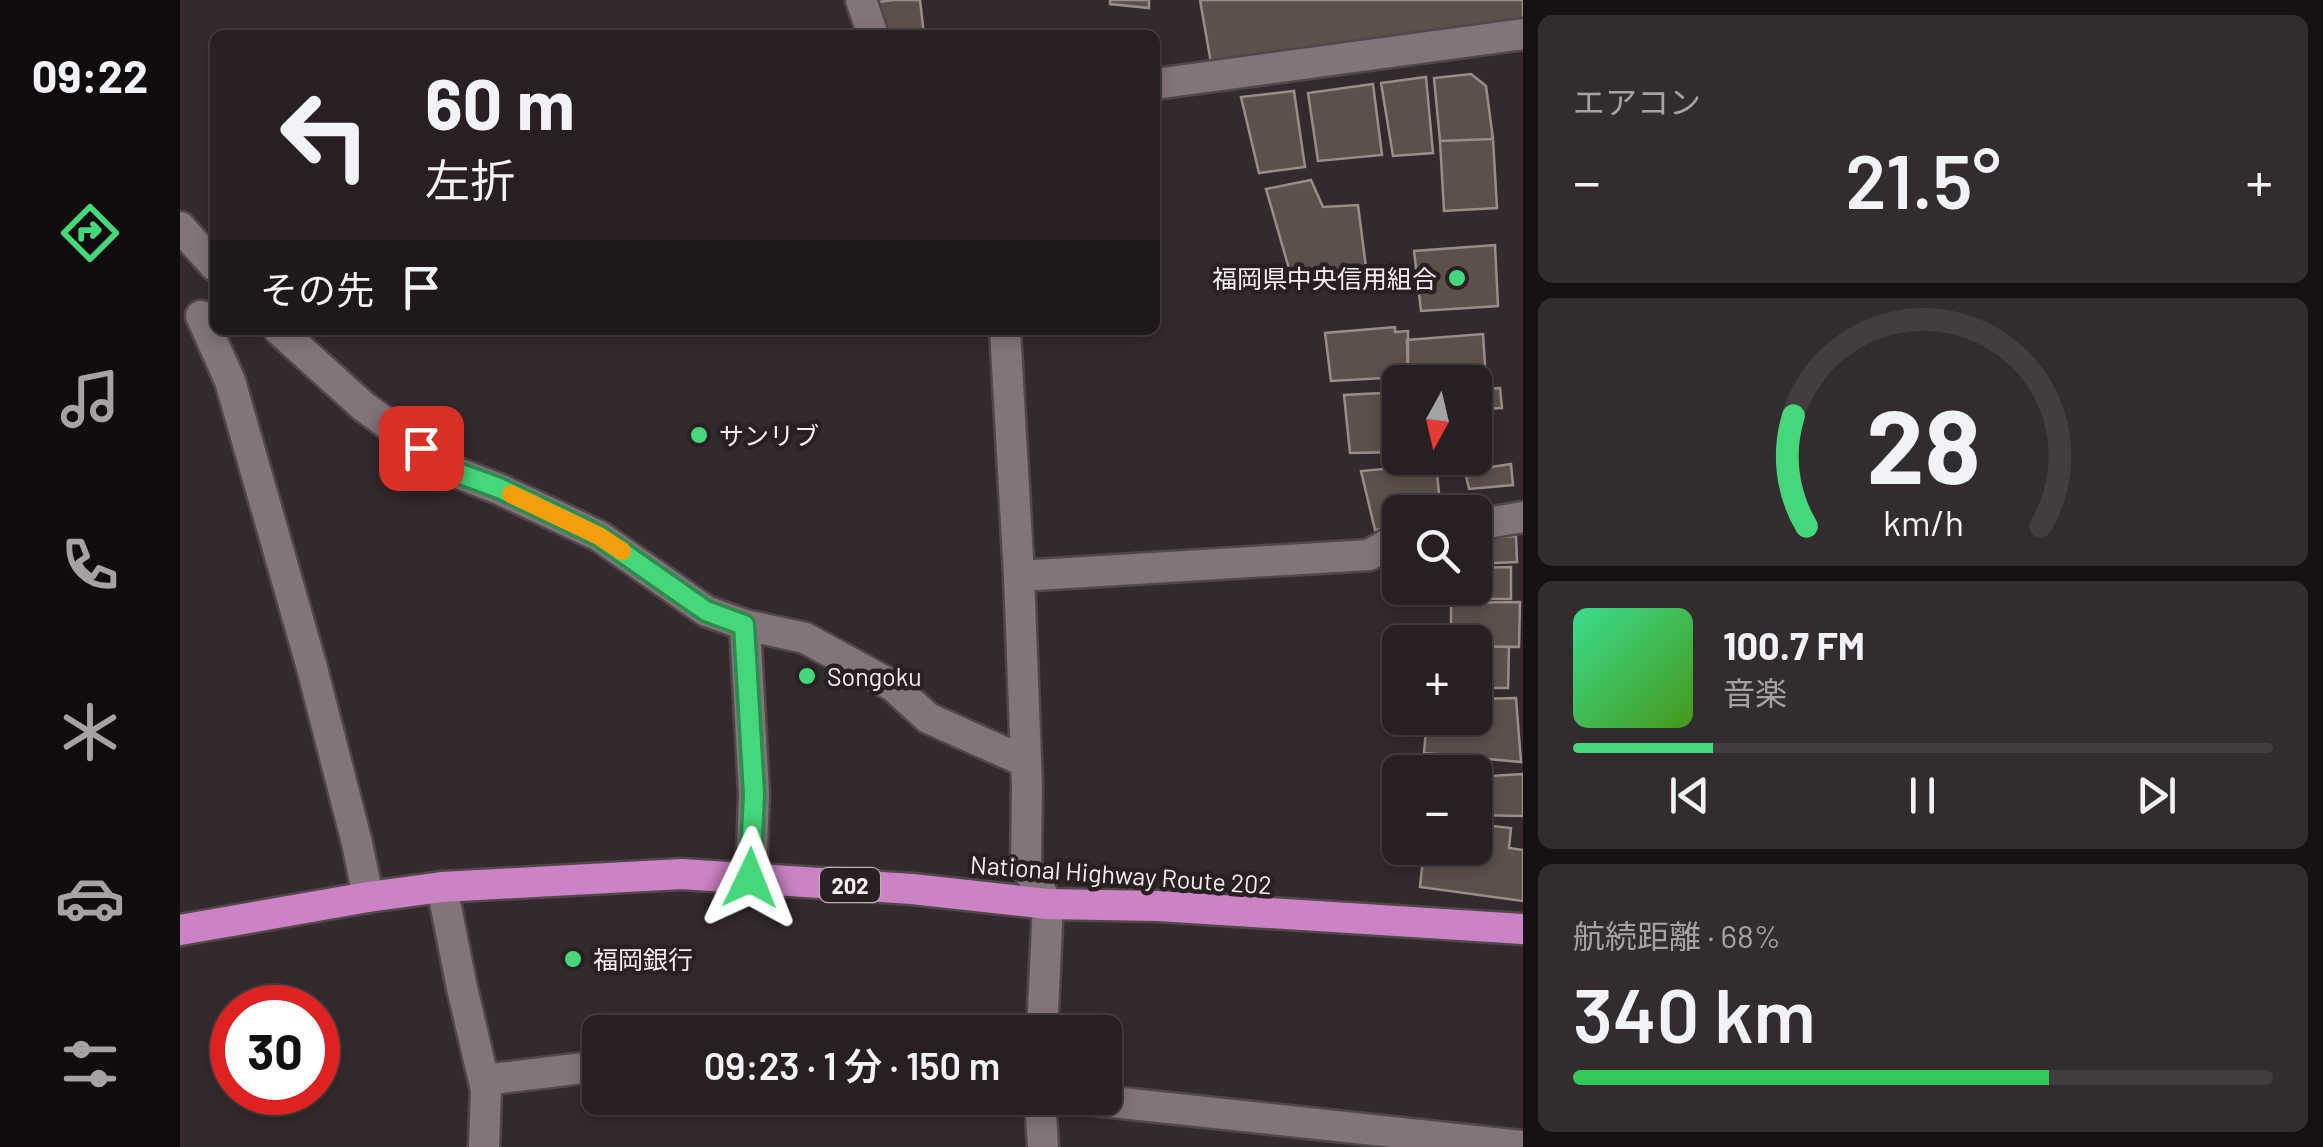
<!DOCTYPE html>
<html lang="ja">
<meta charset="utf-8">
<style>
:root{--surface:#271f21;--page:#332c2e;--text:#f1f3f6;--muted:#a4a2a5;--line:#433d3f;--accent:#45d77a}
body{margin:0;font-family:Barlow,"Noto Sans JP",sans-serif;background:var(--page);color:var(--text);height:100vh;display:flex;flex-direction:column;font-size:38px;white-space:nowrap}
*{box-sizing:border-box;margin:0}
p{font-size:32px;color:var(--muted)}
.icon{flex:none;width:55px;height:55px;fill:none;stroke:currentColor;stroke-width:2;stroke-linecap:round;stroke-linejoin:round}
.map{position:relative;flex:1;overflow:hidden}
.sheet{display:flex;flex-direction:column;gap:15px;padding:15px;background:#151112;width:800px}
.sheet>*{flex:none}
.top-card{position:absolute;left:30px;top:30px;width:950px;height:305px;border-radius:15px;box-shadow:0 5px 15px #0003,0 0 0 2px var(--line);background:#271f21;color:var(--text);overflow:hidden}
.needle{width:65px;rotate:188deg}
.fabs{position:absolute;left:1202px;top:365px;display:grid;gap:20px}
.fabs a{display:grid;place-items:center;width:110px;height:110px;border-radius:15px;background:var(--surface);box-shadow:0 5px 15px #0003,0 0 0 2px var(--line);font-size:50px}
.speed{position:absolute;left:30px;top:985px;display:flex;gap:20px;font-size:50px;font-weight:700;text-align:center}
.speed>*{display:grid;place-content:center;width:130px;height:130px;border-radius:50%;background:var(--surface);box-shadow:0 5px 15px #0003,0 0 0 2px var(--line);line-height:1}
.speed .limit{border:15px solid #d22;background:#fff;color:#111}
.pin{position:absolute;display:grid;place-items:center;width:85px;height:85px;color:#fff;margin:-42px;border-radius:20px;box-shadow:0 5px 15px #0006}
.me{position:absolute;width:110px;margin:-55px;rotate:2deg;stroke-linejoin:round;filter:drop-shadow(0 0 8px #0008)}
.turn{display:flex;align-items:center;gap:35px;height:210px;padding:0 50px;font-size:45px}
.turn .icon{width:130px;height:130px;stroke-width:2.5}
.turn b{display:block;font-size:70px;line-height:85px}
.then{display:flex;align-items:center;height:95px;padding:0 50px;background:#0003;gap:20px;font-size:38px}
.big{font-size:75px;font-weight:600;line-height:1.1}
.sheet .widget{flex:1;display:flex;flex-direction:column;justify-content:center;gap:15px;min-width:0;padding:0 35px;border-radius:15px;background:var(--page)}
.sheet .dial{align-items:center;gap:0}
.dial svg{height:260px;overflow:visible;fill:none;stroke:var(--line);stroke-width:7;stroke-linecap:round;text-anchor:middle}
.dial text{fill:var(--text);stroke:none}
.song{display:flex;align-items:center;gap:30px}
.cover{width:120px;height:120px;border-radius:15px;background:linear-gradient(135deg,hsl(150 70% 55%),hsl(100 70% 35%))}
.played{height:10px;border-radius:5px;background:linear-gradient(90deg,var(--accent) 20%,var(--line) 20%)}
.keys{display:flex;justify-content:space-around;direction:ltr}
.heat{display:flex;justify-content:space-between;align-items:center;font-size:55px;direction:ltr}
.charge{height:15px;border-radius:8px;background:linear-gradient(90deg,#34c759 68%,var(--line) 0)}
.trip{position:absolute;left:402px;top:1015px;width:540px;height:100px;border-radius:15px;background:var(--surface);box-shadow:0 5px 15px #0003,0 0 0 2px var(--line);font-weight:600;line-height:100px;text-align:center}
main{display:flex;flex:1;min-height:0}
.tabs{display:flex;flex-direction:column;width:180px;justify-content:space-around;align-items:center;background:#100c0d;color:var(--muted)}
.tabs .icon{width:70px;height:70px}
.tabs .on{color:var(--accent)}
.tabs b{font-size:45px;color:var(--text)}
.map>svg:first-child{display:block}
.building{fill:#5c4f4c;stroke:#9a8c89;stroke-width:2.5}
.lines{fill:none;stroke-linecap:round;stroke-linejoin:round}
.minor-casing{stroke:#514649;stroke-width:35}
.highway-casing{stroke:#514649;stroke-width:35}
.minor{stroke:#827478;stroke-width:30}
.highway{stroke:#cb83c5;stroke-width:30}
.route-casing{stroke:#2d8c4f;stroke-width:25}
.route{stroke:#45d77a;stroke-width:18}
.slow{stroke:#f59e0b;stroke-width:18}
.poi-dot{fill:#45d77a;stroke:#2a1f22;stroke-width:4}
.labels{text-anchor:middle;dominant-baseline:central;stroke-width:9;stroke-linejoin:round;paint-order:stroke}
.shield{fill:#2a1f22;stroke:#bab1b3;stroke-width:2.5}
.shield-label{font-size:22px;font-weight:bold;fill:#f7eff1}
.poi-label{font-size:25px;fill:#f7eff1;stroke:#2a1f22;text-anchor:start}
.street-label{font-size:25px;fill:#f7eff1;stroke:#2a1f22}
</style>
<main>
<nav class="tabs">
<b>09:22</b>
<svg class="icon on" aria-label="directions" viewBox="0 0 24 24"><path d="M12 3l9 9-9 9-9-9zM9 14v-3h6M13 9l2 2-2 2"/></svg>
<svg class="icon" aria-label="music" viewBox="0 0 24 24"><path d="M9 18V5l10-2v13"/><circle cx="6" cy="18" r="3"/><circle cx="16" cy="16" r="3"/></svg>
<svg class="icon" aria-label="phone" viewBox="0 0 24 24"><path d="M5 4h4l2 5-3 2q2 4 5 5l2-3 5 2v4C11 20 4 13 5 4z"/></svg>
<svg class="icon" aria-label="climate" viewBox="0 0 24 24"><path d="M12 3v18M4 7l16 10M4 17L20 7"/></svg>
<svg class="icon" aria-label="car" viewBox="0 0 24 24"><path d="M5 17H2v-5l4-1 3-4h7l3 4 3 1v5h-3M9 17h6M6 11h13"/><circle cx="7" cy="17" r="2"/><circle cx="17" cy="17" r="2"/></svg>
<svg class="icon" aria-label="filters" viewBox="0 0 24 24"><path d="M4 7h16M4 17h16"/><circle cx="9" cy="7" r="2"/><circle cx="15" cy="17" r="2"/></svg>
</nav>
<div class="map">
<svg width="1343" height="1147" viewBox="0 0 1343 1147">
<rect width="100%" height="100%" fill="#34292c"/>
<path class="building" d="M713,0H740L744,35H702L698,2Z
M930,0H969V8L930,4Z
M1020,0H1343V22L1031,63Z
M1291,74L1306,86L1313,139L1260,141L1254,78Z
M1246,77L1253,153L1213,156L1201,83Z
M1193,84L1202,155L1138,161L1128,93Z
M1114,91L1125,167L1079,173L1061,97Z
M1313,139L1317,208L1264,211L1260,141Z
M1131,180L1143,207L1178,205L1187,275L1114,286L1086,189Z
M1315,245L1318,306L1241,311L1234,251Z
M1215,327V332L1228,331V382L1203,385L1204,378L1151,381L1145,333Z
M1303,334L1306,380L1228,382L1227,340Z
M1320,388L1322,408L1306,409L1309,449H1295V389Z
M1220,392V452L1170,453L1164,395Z
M1256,464L1261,512H1220V527L1195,530L1181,471Z
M1331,464L1333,485L1289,489L1285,471Z
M1336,536L1337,562L1295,564V539Z
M1331,567V599H1264L1263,588H1295V568Z
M1340,602L1339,647L1295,646V642H1271V603Z
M1295,646L1329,647L1328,688H1295Z
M1336,698L1341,762L1244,753L1247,718H1295V699Z
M1343,774V816L1295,815V777Z
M1295,824L1331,828L1329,848L1343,850V901L1240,887L1244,848H1295Z"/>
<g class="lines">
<defs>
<path id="minor" d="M681,0L693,35
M975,84L1343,34
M0,227L35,266
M21,316L50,381L132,668L177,843L188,897
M99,330L183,406L270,470L319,489L419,536L526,611L565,625L625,638L713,686L748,718L846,762
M825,330L839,576L847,786L846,866L868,904L862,1032
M1295,525L1343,517
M839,576L1189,555L1220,537
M565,625L574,794L571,878
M262,887L282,988L306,1090L304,1147
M304,1080L420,1066
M860,1098L863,1147
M895,1098L1343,1146"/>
<path id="highway" d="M0,930L188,897L262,887L501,874L732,889L868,904L978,906L1343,929"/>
</defs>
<use href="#minor" class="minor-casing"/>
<use href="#highway" class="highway-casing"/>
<use href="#minor" class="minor"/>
<use href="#highway" class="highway"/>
</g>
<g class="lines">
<defs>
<path id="route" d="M241,448L270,470L319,488L419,536L526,611L564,625L574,794L570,878"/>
</defs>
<use href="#route" class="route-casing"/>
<use href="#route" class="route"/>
<path class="slow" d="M331,494L419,536L442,551"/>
</g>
<g class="poi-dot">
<circle cx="1277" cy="278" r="10"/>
<circle cx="519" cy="435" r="10"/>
<circle cx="627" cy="676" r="10"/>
<circle cx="393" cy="959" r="10"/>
</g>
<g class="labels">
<rect class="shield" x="640" y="868" width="60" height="34" rx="8"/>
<g class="shield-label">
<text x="670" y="885">202</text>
</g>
<g class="poi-label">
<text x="1257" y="278" text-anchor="end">福岡県中央信用組合</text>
<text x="539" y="435">サンリブ</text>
<text x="647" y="676">Songoku</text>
<text x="413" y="959">福岡銀行</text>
</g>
<g class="street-label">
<text transform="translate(941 874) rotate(4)">National Highway Route 202</text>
</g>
</g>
</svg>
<div class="fabs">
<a><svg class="needle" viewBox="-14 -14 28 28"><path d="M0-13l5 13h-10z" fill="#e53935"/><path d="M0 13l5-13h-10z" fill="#a4a2a5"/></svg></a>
<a><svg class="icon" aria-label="search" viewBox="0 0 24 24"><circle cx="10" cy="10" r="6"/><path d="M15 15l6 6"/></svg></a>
<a>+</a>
<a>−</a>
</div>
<div class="speed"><div class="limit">30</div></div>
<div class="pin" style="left:241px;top:448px;background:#d93025"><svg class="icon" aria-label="arrive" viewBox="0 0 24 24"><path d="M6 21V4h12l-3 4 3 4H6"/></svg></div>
<svg class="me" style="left:570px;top:878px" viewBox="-20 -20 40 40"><path d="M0-17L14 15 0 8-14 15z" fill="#45d77a" stroke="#fff" stroke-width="4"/></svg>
<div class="trip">09:23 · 1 分 · 150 m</div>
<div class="top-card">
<div class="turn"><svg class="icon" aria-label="left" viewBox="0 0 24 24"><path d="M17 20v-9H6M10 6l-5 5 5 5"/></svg><div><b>60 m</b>左折</div></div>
<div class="then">その先<svg class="icon" aria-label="arrive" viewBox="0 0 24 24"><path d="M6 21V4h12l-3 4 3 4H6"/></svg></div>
</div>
</div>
<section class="sheet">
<div class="widget"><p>エアコン</p>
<div class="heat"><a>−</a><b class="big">21.5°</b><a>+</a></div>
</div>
<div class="widget dial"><svg viewBox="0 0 100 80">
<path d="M14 69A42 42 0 1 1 86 69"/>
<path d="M14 69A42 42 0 0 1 10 35" stroke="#45d77a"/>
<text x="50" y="56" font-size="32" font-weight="700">28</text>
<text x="50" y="72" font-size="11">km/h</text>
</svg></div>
<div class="widget">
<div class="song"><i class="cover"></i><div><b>100.7 FM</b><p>音楽</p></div></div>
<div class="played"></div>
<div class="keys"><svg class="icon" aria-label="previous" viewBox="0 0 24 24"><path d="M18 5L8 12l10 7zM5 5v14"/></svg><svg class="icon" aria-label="pause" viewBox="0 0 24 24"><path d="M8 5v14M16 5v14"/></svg><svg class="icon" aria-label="next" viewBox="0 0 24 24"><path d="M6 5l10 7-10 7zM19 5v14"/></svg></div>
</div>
<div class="widget"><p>航続距離 · 68%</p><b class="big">340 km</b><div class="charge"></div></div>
</section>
</main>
